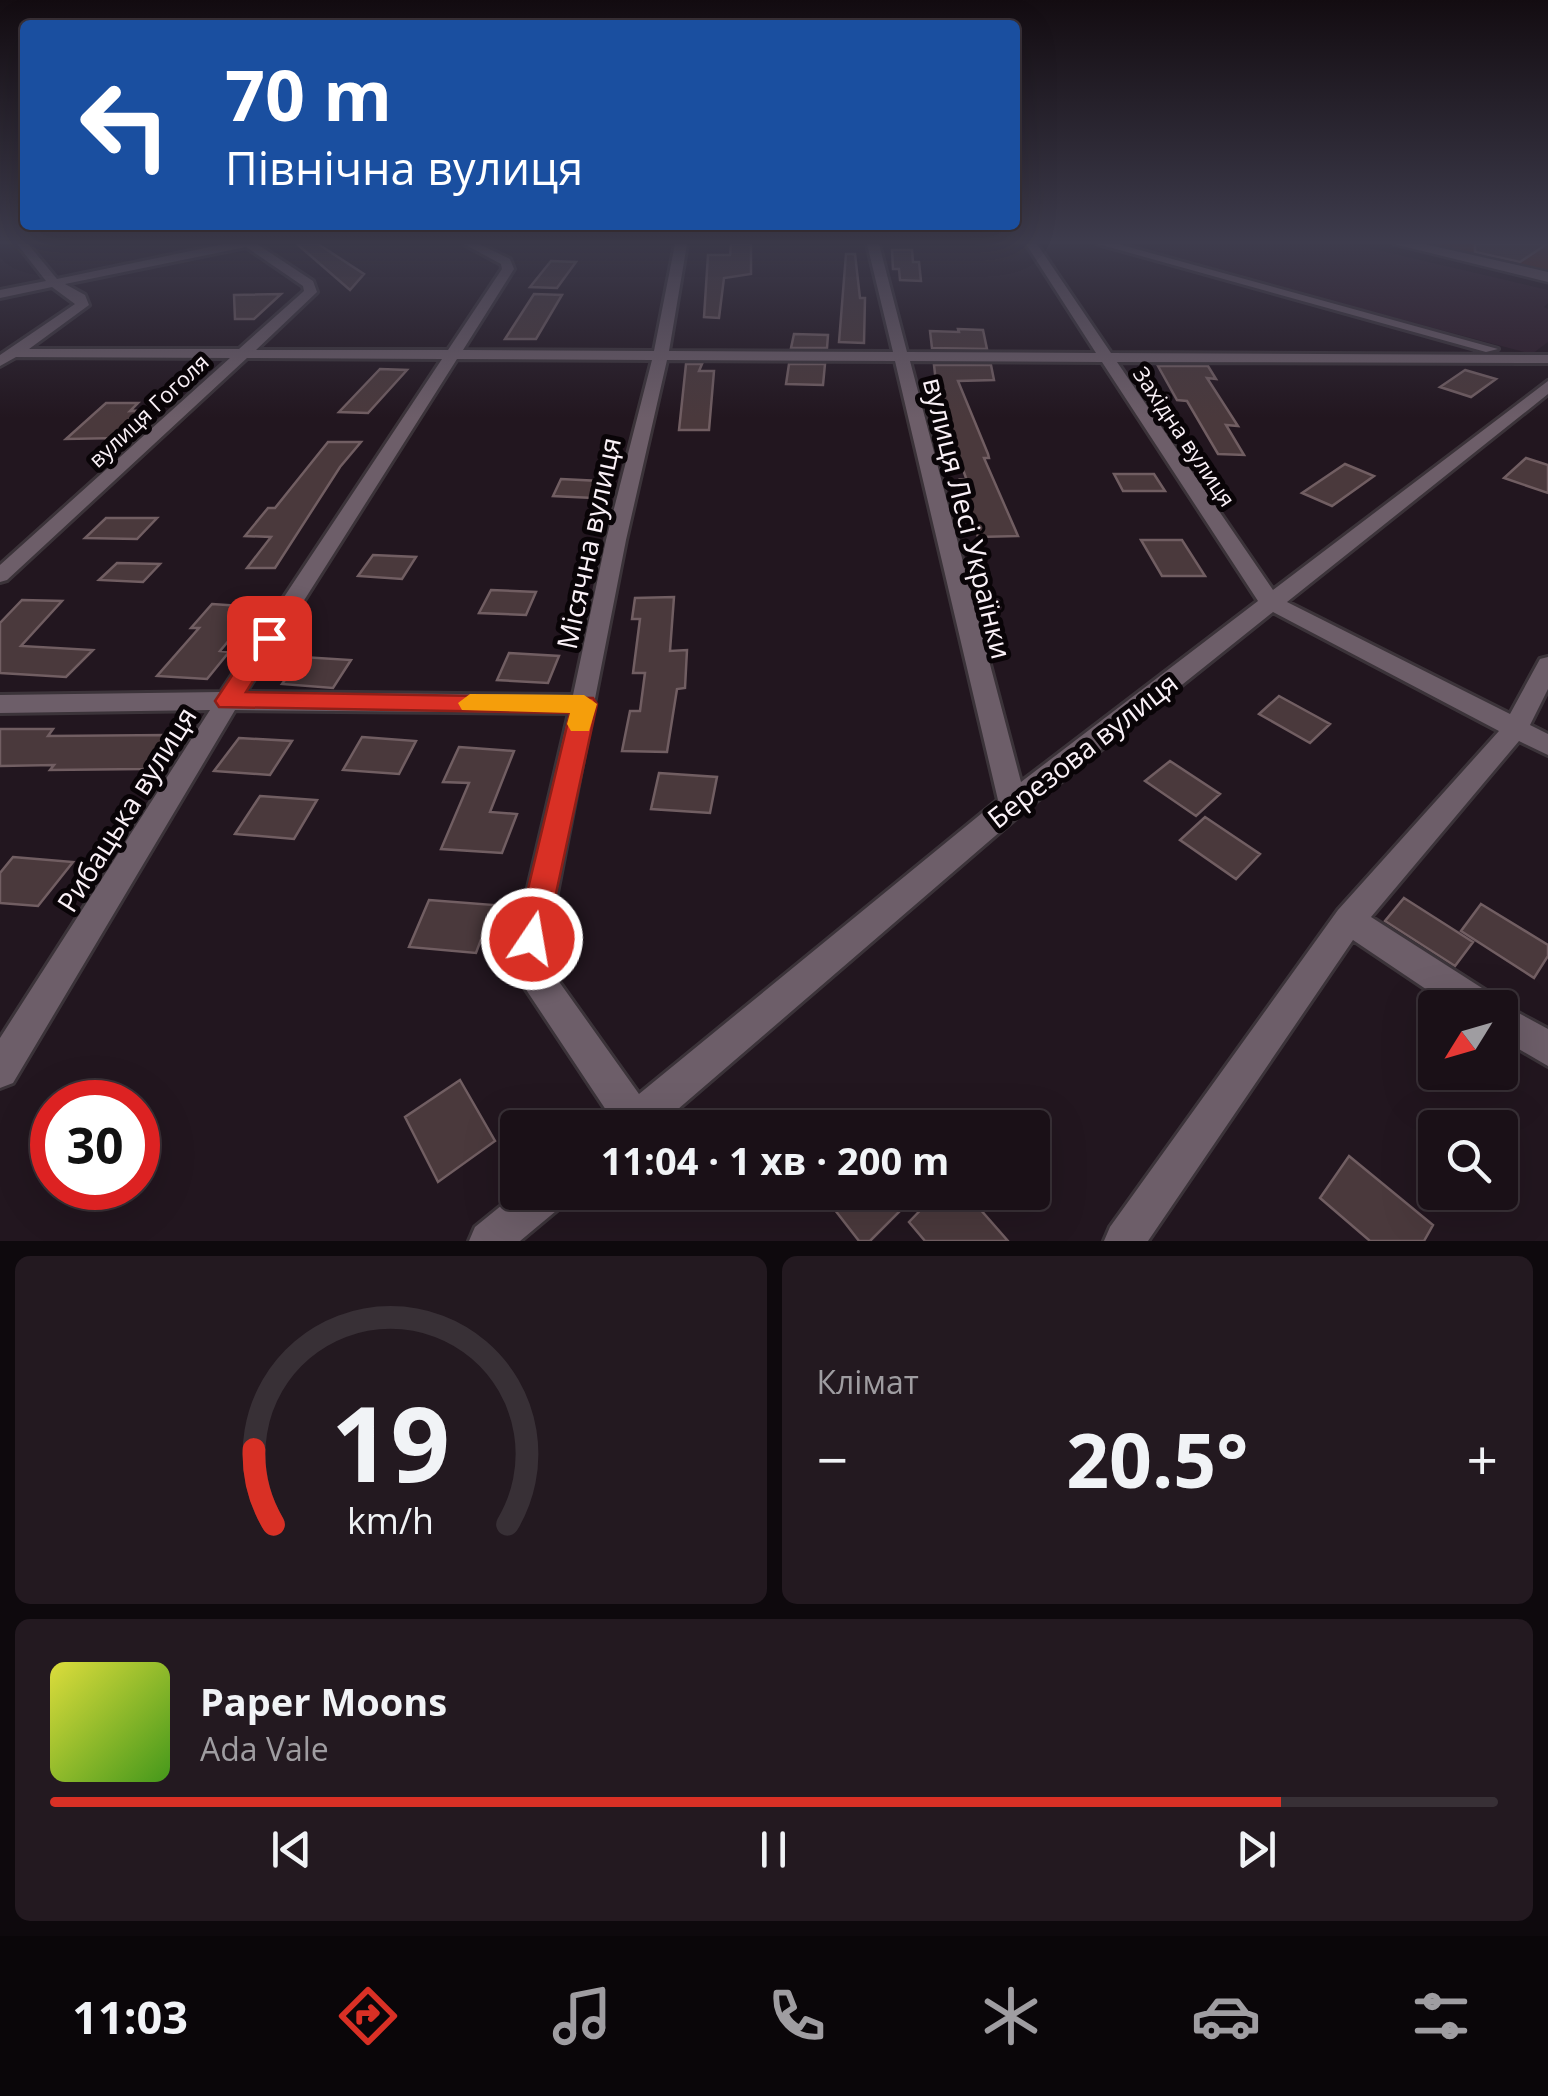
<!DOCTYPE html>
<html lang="uk">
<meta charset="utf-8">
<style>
:root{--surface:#1a1017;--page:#231920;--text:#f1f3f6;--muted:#9f9da1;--line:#383036;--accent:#d93025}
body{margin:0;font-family:"Open Sans",sans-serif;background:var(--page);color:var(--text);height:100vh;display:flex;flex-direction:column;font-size:38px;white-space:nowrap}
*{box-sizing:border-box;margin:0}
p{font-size:32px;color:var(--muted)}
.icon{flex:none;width:55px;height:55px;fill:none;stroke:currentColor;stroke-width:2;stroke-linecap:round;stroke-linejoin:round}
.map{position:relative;height:1241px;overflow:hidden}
.drawer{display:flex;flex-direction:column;gap:15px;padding:15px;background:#0e090d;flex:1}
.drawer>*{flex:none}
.guide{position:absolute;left:20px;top:20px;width:1000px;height:210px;border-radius:10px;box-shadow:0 10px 40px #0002,0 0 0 2px var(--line);background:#1a4fa0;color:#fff;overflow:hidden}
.needle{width:65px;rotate:233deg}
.tools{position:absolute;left:1418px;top:990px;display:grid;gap:20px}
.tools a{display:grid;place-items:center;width:100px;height:100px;border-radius:10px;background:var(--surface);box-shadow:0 10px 40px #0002,0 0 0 2px var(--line);font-size:50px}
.speed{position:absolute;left:30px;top:1080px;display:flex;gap:20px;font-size:50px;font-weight:700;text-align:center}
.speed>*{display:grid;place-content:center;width:130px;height:130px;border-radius:50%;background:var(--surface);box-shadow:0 10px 40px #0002,0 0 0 2px var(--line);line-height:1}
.speed .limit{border:15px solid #d22;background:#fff;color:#111}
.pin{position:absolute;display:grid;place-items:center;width:85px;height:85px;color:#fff;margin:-42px;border-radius:20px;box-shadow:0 5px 15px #0006}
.me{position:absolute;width:110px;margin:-55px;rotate:12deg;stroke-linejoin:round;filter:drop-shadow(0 0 8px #0008)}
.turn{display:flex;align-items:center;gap:35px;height:210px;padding:0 40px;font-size:45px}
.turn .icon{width:130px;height:130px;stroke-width:2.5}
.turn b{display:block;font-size:70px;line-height:85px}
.big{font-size:75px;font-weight:700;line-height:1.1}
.drawer .tile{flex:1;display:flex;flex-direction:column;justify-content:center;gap:15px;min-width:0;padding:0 35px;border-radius:15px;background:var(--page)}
.drawer .dial{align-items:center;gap:0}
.dial svg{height:260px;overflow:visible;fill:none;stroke:var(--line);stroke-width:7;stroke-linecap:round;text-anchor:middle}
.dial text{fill:var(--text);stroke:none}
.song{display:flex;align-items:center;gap:30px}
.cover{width:120px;height:120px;border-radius:15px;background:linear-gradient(135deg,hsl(60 70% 55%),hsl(100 70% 35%))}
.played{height:10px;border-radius:5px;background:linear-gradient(90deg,var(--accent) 85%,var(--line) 85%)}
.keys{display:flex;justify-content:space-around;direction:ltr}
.heat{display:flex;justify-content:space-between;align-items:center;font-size:55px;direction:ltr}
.drawer .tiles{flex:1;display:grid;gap:15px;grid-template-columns:1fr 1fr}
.tile:last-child{grid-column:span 2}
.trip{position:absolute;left:500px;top:1110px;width:550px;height:100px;border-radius:10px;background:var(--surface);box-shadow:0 10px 40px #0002,0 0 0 2px var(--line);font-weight:700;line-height:100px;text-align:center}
.tab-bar{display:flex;height:160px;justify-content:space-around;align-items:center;background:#0a0609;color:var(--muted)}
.tab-bar .icon{width:70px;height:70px}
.tab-bar .selected{color:var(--accent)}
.tab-bar b{font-size:45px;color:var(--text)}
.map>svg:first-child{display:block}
.built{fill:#2d1b28}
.green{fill:#592a20}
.building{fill:#4a393c;stroke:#715e62;stroke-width:2.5}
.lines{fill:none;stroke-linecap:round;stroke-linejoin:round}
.minor-casing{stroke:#3b3339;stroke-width:6}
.tertiary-casing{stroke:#3b3339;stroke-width:5}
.minor{fill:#6d5e69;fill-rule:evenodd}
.tertiary{fill:#6d5e69;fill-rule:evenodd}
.route{fill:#d93025;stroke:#8d1f18;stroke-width:2.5}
.slow{fill:#f59e0b}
.labels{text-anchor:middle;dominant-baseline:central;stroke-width:10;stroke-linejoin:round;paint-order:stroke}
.far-street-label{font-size:22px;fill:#faf1f7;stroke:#090407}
.street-label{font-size:28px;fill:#faf1f7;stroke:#090407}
</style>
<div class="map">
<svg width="1548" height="1241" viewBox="0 0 1548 1241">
<rect width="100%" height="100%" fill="#22161f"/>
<path class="built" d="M1167,244H1352L1548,290V303L1544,307L1548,309V342L1532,354L1147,252Z"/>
<path class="green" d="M1423,244H1548V273Z"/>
<path class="building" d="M297,244H318L364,274L350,290Z
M731,244H751V274L724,278L719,318L704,317L708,255H730Z
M1475,244H1547L1520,262L1475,252Z
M892,250H912L913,262H919L921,281L900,280L899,269H893Z
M846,254H855L860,298H865L864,343L839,342Z
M551,261L576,262L557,288L530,287Z
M281,294L254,319H235L234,295Z
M534,294L562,295L536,339H505Z
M958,329L983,330L987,349L932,348L930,331L959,332Z
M794,334L828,335L827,348H791Z
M686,364H702L699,371H714L709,430H679Z
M789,364H825L823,385L786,384Z
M934,365H991L994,380L958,381L988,454L989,458H984L1018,536L978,537L960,479L966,478L938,400Z
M1158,366H1208L1216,379L1207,378L1238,426L1226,425L1244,455L1218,454L1187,401L1177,400Z
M380,369L407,370L368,413L339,412Z
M1465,370L1496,379L1471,397L1440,387Z
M106,403H138L130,411L151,410L122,438L66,439Z
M328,442H361L340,467L275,568H247L271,537L245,536L268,508H275Z
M1526,458L1548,465V493L1504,478Z
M1345,464L1374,476L1332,506L1302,493Z
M1114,474H1154L1165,491H1123Z
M561,479L600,481L593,498L553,496Z
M106,518H157L137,539L85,538Z
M1141,540H1182L1205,576H1162Z
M373,555L416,557L402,579L358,576Z
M117,563L160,564L143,582L99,580Z
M491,590L536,592L526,615L479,613Z
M674,597L670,651L687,650L685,688L677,689L667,752L622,751L630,711H640L645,673H633L640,619H632L635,598Z
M22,600L62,601L21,646L93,650L66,677L0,673V623Z
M212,604L257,607L220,651L229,652L207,679L157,676L199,628H191Z
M509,653L559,656L548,683L497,680Z
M302,657L351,660L333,688L282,684Z
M1279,696L1330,724L1310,743L1259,714Z
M0,729H53L48,736L167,735L144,769L50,770L54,765L0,766Z
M362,737L416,741L399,774L343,770Z
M239,738L292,741L270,775L214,771Z
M459,747L514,751L490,812L517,814L502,853L441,849L469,783L443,782Z
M1170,761L1220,794L1196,816L1145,781Z
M659,773L717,777L710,813L651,809Z
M260,796L317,800L294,839L235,834Z
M1205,817L1260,854L1236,879L1180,840Z
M13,857L73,862L38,906L0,903V873Z
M1404,898L1473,942L1455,966L1385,921Z
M429,900L494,905L476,953L409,947Z
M1481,904L1548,945V956L1534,978L1461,931Z
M460,1080L495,1141L438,1182L405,1117Z
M1349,1156L1433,1225L1424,1241H1370L1320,1198Z
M821,1192H901L909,1202L870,1241H859Z
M938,1192H965L1008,1241H925L909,1222Z"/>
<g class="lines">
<defs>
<path id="minor" d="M17,244H28L57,279L224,244H257L313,281L317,292L256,350H448L502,269L501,264L464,244H479L510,259L514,269L463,350L654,351L675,244H687L669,351L893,352L867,244H879L907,352L1096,353L1026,244H1037L1111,353L1548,355V363L1117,362L1273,590L1548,381V394L1287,602L1510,714L1540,659L1548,657V689L1530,725L1548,734V755L1519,741L1371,917L1496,997L1498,1002L1548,1029V1066L1500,1038V1008H1454L1353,940L1148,1241H1104L1110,1227L1338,910L1499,731L1273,612L1023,812L656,1128H608L612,1119L525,988L515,960L516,939L569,713L235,710L13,1083L0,1088V1038L210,710L0,713V695L221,692L442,359L247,358L7,580L0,582V565L230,358L16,357L0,366V355L75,304L52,287L0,298V290L46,281ZM246,247L303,286L304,291L239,349H29L89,305L85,295L65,284ZM457,359L652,360L606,540L573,695L246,692ZM667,360L895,361L998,800L639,1094L550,969L548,939L626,540ZM910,361L1102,362L1258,601L1021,782Z
M1098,244H1118L1498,349L1486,352Z
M518,1192H567L562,1206L520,1241H469L475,1227Z"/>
<path id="tertiary" d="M1394,244H1424L1548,272V282Z"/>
</defs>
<use href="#minor" class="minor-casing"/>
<use href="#tertiary" class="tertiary-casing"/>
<use href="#minor" class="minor"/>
<use href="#tertiary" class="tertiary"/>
</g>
<linearGradient id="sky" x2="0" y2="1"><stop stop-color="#130c11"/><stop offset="0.58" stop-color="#3e3c4d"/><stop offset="1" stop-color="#3e3c4d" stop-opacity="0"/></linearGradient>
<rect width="1548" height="418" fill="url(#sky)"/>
<path class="route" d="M269,630L280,638L246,692L593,698L597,704L544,949L532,954L521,949L516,939L570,713L219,707L215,701L261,632Z"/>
<path class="slow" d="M470,694L584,695L597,704L589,731H571L567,724L570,713L462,710L458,703Z"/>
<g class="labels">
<g class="far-street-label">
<text transform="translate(148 410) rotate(-43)">вулиця Гоголя</text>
<text transform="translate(1185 436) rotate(56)">Західна вулиця</text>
</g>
<g class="street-label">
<text transform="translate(968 518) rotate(76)">вулиця Лесі Українки</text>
<text transform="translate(588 543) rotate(-78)">Місячна вулиця</text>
<text transform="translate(1082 750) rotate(-38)">Березова вулиця</text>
<text transform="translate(126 809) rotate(-58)">Рибацька вулиця</text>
</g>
</g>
</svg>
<div class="tools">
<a><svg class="needle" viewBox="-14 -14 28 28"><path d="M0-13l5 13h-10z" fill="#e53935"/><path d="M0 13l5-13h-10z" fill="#9f9da1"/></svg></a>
<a><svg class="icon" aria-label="search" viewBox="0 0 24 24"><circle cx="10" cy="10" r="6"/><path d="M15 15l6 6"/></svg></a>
</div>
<div class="speed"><div class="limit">30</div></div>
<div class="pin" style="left:269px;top:638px;background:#d93025"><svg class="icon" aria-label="arrive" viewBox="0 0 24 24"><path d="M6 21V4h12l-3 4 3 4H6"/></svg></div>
<svg class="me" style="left:532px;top:939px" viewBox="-20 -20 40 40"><circle r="17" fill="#d93025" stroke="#fff" stroke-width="3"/><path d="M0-11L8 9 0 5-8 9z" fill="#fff"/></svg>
<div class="trip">11:04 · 1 хв · 200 m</div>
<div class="guide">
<div class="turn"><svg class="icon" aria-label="left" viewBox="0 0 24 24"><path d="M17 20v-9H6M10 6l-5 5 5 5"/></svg><div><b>70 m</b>Північна вулиця</div></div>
</div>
</div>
<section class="drawer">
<div class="tiles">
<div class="tile dial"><svg viewBox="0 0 100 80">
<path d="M14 69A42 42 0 1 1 86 69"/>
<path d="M14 69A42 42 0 0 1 8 46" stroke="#d93025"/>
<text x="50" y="56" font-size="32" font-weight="700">19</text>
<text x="50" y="72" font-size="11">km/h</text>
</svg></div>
<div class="tile"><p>Клімат</p>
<div class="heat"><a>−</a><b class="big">20.5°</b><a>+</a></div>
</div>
<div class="tile">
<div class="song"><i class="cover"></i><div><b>Paper Moons</b><p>Ada Vale</p></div></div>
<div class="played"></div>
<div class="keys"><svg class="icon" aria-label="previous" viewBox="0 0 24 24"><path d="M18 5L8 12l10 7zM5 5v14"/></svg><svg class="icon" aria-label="pause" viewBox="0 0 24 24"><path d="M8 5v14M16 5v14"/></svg><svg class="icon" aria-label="next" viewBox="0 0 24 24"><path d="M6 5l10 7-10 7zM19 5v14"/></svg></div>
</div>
</div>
</section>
<nav class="tab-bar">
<b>11:03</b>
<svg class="icon selected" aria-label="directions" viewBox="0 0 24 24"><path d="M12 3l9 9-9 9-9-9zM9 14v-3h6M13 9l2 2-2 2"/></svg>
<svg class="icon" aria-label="music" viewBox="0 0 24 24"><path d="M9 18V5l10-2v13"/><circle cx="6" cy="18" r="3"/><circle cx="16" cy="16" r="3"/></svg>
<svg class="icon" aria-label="phone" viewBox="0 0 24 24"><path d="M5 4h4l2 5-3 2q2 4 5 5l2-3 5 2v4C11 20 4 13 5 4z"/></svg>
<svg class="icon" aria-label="climate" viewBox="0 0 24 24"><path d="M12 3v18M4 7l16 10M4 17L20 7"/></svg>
<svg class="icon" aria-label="car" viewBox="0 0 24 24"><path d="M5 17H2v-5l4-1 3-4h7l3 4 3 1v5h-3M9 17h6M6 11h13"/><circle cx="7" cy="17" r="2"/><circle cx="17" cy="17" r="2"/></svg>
<svg class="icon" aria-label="filters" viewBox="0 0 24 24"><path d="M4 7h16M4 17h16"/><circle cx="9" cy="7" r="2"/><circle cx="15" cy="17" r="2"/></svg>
</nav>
